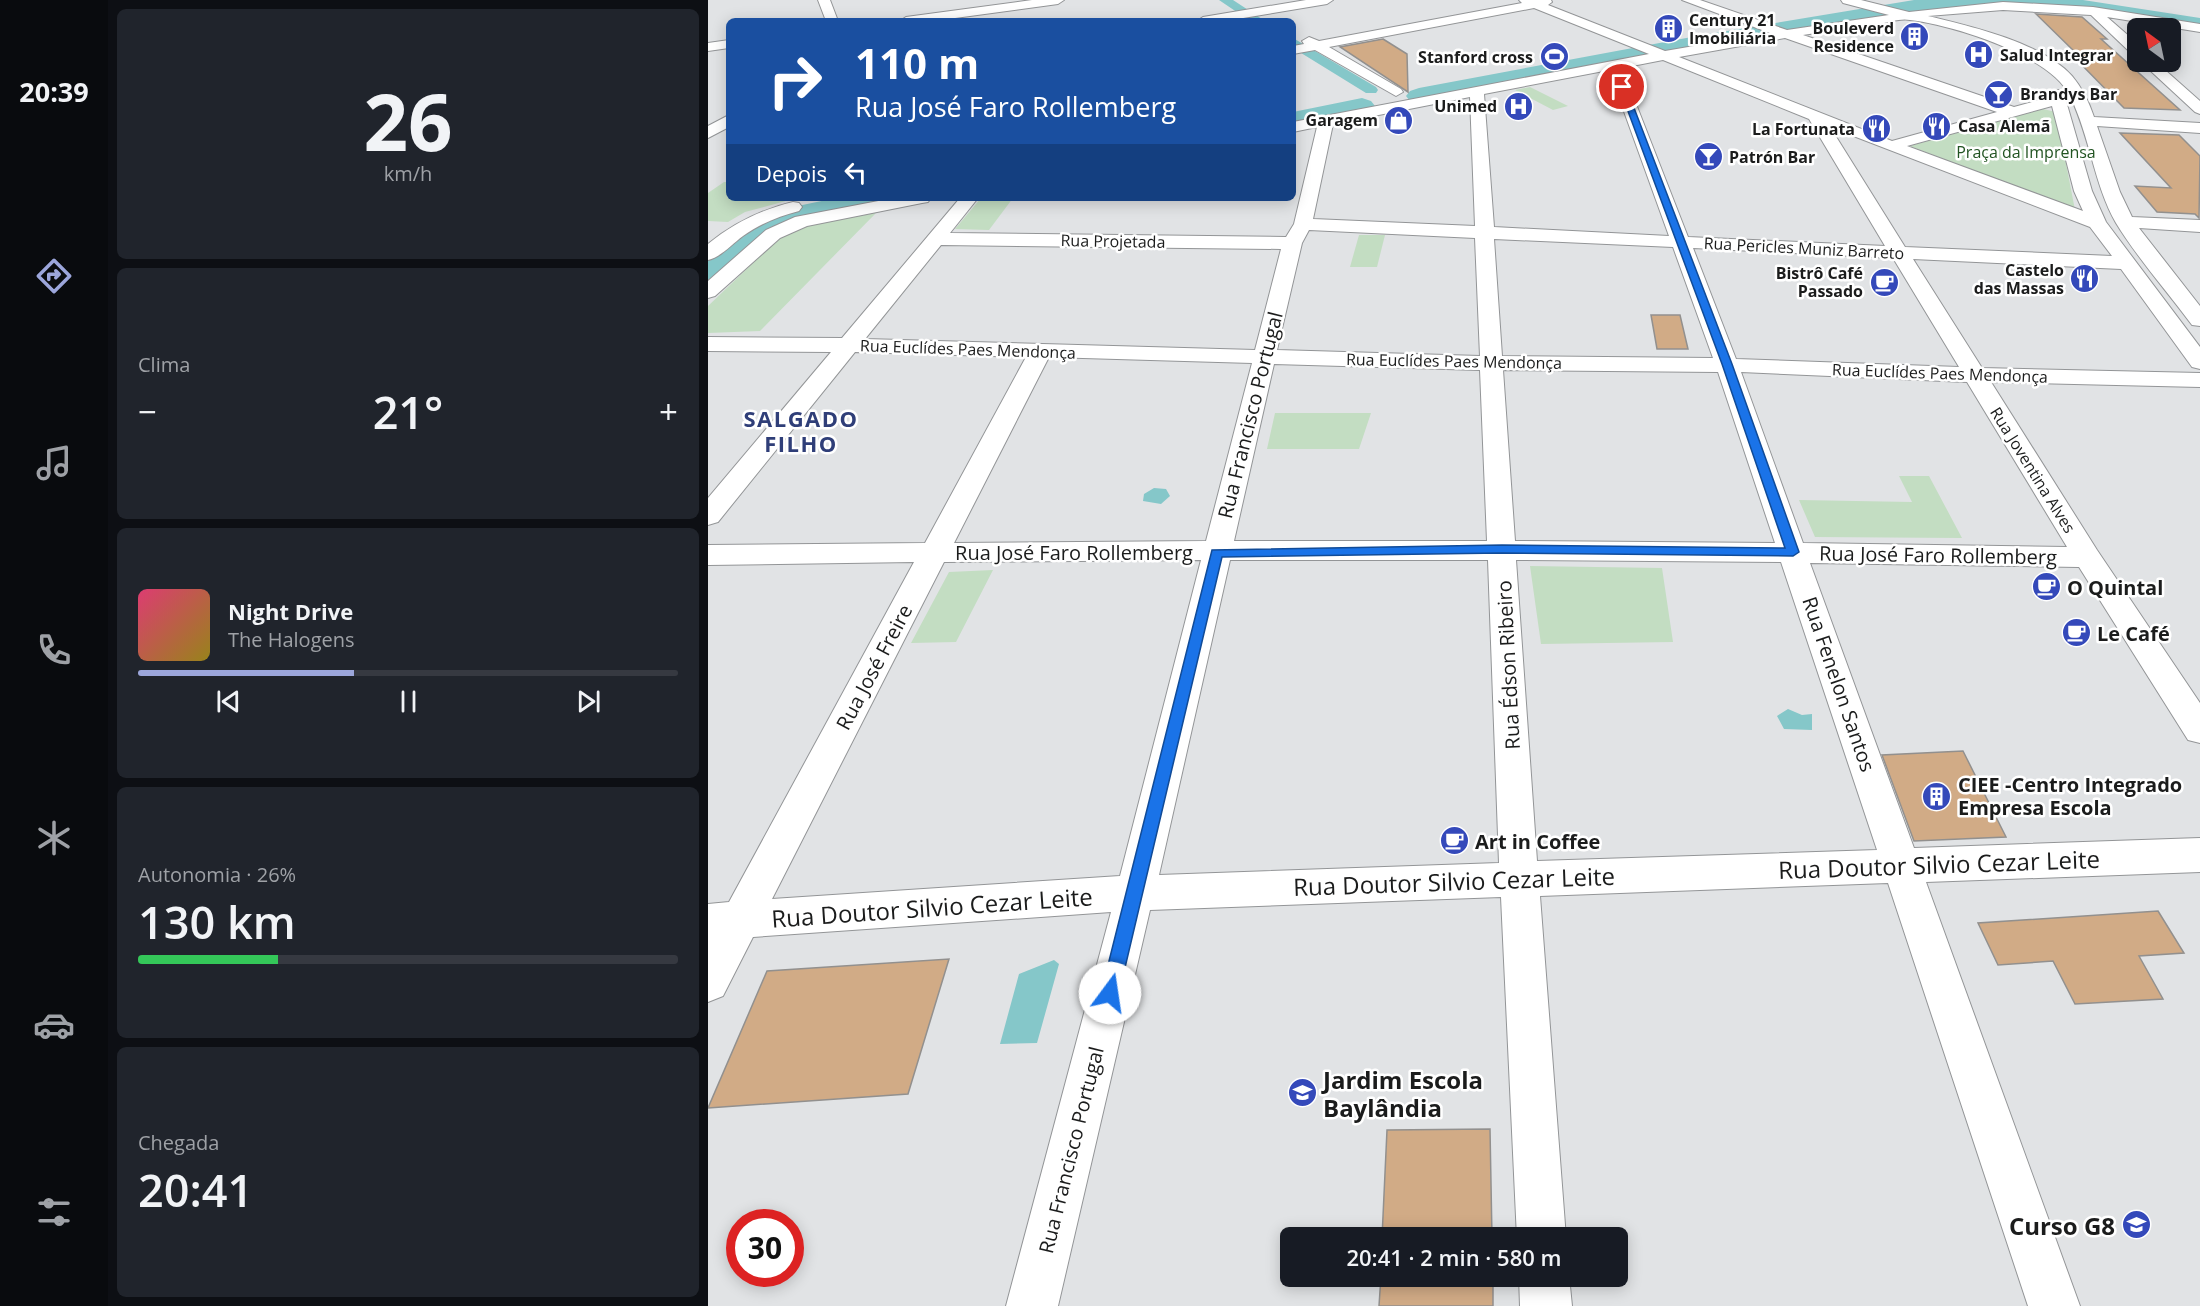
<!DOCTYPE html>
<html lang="pt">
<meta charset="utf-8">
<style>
:root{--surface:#171b24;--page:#20242c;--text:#f1f3f6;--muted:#9ea1a6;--line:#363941;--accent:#9ca6db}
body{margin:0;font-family:"Open Sans",sans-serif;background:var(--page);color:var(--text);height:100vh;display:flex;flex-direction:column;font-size:22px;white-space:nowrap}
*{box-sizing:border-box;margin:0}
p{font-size:20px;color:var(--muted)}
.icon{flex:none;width:33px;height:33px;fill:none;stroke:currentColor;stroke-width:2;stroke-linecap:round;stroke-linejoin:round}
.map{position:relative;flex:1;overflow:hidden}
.drawer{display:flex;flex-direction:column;gap:9px;padding:9px;background:#0d0f14;width:600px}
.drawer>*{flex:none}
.hud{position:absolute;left:18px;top:18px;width:570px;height:183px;border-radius:9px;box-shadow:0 3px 15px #0003;background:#1a4fa0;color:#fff;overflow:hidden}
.needle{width:39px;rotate:327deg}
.tools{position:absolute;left:1419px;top:18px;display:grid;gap:12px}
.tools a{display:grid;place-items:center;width:54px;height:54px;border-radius:9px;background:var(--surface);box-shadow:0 3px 15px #0003;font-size:30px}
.speed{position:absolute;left:18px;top:1209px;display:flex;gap:12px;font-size:30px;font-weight:700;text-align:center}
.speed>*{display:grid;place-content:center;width:78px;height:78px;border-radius:50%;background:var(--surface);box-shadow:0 3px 15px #0003;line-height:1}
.speed .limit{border:9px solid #d22;background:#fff;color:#111}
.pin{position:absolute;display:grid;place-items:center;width:51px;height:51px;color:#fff;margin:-26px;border:3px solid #fff;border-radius:50%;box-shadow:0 2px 6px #0007}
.me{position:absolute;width:66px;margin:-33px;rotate:14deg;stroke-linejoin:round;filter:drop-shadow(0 0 4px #0008)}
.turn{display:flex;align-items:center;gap:21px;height:126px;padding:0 30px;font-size:27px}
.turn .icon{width:78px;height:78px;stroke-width:2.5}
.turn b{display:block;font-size:42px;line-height:51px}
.then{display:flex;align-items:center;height:57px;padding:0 30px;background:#0003;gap:12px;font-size:22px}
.big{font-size:45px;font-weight:600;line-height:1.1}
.drawer .tile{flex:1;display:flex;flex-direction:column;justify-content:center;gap:9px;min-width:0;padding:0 21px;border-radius:9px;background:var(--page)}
.drawer .dial{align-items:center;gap:0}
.dial b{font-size:78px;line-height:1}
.song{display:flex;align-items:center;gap:18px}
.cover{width:72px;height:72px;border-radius:9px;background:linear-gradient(135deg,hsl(340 70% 55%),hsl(50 70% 35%))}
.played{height:6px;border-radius:3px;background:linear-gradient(90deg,var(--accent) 40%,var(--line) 40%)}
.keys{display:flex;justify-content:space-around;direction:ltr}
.heat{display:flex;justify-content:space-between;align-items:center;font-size:33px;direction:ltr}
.charge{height:9px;border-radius:4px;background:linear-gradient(90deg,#34c759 26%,var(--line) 0)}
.trip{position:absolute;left:572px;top:1227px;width:348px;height:60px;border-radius:9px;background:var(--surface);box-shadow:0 3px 15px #0003;font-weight:600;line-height:60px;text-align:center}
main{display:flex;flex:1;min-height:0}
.dock{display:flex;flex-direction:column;width:108px;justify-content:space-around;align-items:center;background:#090b0e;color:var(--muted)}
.dock .icon{width:42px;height:42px}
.dock .selected{color:var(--accent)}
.dock b{font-size:27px;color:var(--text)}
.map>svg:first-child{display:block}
.green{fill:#c3ddc2}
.water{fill:#85c7c9}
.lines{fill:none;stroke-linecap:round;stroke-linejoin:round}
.canal{fill:#85c7c9;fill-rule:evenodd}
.river{fill:#85c7c9;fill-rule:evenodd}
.building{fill:#d1ab86;stroke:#92908e;stroke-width:1.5}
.minor-casing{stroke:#939597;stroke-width:2}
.minor{fill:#fff;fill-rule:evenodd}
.route{fill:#1a73e8;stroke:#114b97;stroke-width:1.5}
.labels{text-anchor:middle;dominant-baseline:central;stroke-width:5;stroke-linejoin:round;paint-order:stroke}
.far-poi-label{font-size:16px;font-weight:bold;fill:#1b1c1c;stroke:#fff;text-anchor:end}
.far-park-label{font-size:16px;fill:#225422;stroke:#fff}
.far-street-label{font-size:16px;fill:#1b1c1c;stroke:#fff}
.street-label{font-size:20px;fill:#1b1c1c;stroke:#fff}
.poi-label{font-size:20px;font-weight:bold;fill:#1b1c1c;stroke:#fff;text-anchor:start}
.far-district-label{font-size:22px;font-weight:bold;letter-spacing:1.5px;fill:#2f3e78;stroke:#fff}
.near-street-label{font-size:24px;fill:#1b1c1c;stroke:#fff}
.near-poi-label{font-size:24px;font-weight:bold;fill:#1b1c1c;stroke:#fff;text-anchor:start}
</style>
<main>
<nav class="dock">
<b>20:39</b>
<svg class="icon selected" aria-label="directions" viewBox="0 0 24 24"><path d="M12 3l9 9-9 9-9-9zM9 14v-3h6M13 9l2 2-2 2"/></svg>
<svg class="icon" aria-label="music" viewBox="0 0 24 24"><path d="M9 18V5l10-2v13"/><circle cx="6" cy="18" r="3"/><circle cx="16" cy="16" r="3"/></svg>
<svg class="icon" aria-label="phone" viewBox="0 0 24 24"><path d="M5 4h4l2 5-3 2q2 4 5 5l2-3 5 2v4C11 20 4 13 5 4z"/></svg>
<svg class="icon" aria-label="climate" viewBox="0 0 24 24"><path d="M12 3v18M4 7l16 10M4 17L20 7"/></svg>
<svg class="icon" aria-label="car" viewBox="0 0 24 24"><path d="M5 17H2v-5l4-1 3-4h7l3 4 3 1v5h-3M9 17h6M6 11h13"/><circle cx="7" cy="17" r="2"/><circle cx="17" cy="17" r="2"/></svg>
<svg class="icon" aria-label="filters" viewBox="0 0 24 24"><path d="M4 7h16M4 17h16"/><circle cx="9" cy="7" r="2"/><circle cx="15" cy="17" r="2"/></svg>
</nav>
<section class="drawer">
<div class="tile dial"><b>26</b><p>km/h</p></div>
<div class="tile"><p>Clima</p>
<div class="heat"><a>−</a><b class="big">21°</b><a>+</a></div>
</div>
<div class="tile">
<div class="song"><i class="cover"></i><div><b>Night Drive</b><p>The Halogens</p></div></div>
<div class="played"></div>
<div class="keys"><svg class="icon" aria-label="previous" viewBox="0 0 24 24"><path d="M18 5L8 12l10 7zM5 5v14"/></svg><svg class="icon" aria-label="pause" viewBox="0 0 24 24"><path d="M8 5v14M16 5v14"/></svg><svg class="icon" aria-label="next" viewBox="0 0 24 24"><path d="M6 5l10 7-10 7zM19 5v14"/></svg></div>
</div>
<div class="tile"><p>Autonomia · 26%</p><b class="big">130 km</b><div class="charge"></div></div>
<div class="tile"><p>Chegada</p><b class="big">20:41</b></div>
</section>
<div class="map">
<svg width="1492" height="1306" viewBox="0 0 1492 1306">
<rect width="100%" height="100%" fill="#e1e3e5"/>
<path class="green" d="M822,87L860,106L845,110L807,90Z
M1335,109L1348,112L1367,210L1202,146Z
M16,182H21V198H89L37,212L20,222L0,221V193Z
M273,198H305L281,230L247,229Z
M168,213L52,331L0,333V306L68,241L82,233L97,226Z
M651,235H677L669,267H642Z
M567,413H663L651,449H559Z
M1191,476H1221L1254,538L1107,537L1091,500L1204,502Z
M822,566L954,568L965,642L833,644Z
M285,570L248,642L203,643L241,572Z"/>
<path class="water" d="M446,488L458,489L462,496L453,504L435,501L436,494Z
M1080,709L1094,715L1104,714V730L1076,729L1069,716Z
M346,960L351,964L329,1043L292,1044L311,974Z"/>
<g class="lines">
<path class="canal" d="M511,0H525L557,21H542Z
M585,38L668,87L670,90L668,93H658L585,48Z"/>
<path class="river" d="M1206,0H1375L1492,18V30C1415,15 1336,6 1257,8C1196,10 1137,24 1077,34C955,55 833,79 711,104L702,101L698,96L702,91L711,88L989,36Z
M654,98L663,101L667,106L663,111L585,128V112Z
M128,198H190L186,204L87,225L70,231L12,281L0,284V257L48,217L80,208Z"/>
</g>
<path class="building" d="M1328,14L1374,17L1399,39H1393L1472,110L1416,108L1366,57H1372Z
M675,39L699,54L700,92L632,47Z
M1412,133L1471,135L1492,156L1491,218L1487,214L1449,212L1427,186L1463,188Z
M943,315H972L980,349H949Z
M1255,751L1298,837L1206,841L1174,755Z
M1450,911L1476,953L1431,956L1455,999L1367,1004L1345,961L1290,965L1270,923Z
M241,959L200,1094L0,1108L59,971Z
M782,1129L784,1238H674L679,1130Z
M673,1276H785V1306H671Z"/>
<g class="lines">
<defs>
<path id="minor" d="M110,0H122L130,21H118Z
M324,0H356L350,4L225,21H192L198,17Z
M598,0H625L619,4L517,21H489L495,17Z
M811,0H843L844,2L840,5L957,51L1062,33L974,0H992L1079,30L1181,15L1135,3L1133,0H1153L1201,12L1295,2L1385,7L1492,24V32L1399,17L1430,44V56L1425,55L1383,15L1295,10L1220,16C1262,26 1335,43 1364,76C1374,88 1381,102 1386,117L1492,123V133L1389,126L1412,192L1424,217L1492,220V232L1431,228L1492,306V326L1484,325C1459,291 1430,259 1408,223C1386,185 1382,136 1362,96C1342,55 1245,25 1202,20C1193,18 1181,22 1171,24C1146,27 1120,31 1095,35L1306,107L1342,97L1343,90H1353L1359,99L1358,101L1384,191L1398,222L1492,347V369L1484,367L1413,269L1205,259L1274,368L1492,373V387L1283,382L1389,550L1492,703V743L1480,740L1371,567L1102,563L1206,848L1492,838V872L1218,882L1372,1306H1320L1180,883L832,896L858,1238H809L793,897L442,910L350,1306H298L403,912L45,937L15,996L0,1002V904L21,902L206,562L0,565V545L217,543L318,357L147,352L10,522L0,525V498L123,352L0,351V337L134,338L252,198H270L242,233L578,237L586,224L609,127L585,132V122L941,54L826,8L621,47L693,89L695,92L688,96L607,50L585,54V46L596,44L594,41L601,37L611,41L814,3ZM1077,38L1289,112L1184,141L971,57ZM955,60L1101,119L1177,246L980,237L914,68ZM901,70L961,236L786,227L776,94ZM762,97L767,226L605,219L625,124ZM1344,106L1366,191L1375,211L1199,146ZM1122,127L1382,227L1404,256L1197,247ZM601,230L767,238L772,356L569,350L594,243ZM786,239L965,247L1005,358L794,356ZM233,245L573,249L547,350L157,339ZM985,248L1185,258L1251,367L1028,359ZM341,357L544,363L498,541L246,543ZM566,364L772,370L779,541H526ZM795,370L1010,372L1067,543L807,541ZM1033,372L1259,382L1359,547L1095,543ZM493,560L412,876L64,899L236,562ZM522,560H780L791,863L451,875ZM808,560L1073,562L1169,850L829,861Z
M21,40V48L0,51V43Z
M1433,62H1448L1492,101V114L1487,112Z
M21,115V127L0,138V126Z
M186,198H223L220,202L214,203L99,226L72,238L7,296L0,298V281L58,230L87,217Z
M85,202L91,203L94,207L91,211C71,216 52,224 35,236C24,244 13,257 0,260V244C26,223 52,210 85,202Z
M811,1276H861L864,1306H812Z"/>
</defs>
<use href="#minor" class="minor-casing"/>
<use href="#minor" class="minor"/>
</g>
<path class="route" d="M914,85L918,87L1024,364L1091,552L1085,556L794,553L514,557L411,993L409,1000L402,1002L396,1000L393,993L504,550L794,545L1077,548L1014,364L911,87Z"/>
<defs>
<symbol id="building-disc" viewBox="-11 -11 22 22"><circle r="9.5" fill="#3449ba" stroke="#fff"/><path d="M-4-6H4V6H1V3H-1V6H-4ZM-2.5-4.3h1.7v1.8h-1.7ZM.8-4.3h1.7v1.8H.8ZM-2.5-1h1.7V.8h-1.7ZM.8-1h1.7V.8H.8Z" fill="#fff"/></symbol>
<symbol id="hospital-disc" viewBox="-11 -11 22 22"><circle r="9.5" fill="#3449ba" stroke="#fff"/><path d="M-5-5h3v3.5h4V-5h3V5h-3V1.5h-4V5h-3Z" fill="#fff"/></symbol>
<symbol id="stadium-disc" viewBox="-11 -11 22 22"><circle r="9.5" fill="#3449ba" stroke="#fff"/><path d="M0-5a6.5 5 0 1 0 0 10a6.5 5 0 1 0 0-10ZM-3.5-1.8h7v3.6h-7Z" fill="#fff"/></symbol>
<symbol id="bar-disc" viewBox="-11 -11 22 22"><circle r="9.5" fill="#3449ba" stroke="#fff"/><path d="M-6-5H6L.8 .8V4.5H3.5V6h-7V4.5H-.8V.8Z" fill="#fff"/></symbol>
<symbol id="shop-disc" viewBox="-11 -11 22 22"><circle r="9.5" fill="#3449ba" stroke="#fff"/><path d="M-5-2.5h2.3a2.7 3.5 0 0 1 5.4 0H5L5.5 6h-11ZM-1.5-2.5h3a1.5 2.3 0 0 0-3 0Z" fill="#fff"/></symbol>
<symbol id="restaurant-disc" viewBox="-11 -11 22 22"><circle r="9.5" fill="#3449ba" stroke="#fff"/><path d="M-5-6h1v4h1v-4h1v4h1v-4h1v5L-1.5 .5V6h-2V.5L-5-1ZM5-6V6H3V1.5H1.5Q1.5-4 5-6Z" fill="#fff"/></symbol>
<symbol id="cafe-disc" viewBox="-11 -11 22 22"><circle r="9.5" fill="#3449ba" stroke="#fff"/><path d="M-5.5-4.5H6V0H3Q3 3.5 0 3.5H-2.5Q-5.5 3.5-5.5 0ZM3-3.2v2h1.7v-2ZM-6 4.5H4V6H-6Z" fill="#fff"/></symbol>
<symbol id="school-disc" viewBox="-11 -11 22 22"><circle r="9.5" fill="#3449ba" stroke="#fff"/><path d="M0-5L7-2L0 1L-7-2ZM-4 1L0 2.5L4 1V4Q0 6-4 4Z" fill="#fff"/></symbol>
</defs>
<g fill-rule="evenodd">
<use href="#building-disc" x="944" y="12" width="33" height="33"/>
<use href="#building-disc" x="1190" y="20" width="33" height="33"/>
<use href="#hospital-disc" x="1254" y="38" width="33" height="33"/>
<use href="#stadium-disc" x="830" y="40" width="33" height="33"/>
<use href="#bar-disc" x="1274" y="78" width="33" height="33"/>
<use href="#hospital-disc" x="794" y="90" width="33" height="33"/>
<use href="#shop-disc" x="674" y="104" width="33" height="33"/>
<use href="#restaurant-disc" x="1212" y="110" width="33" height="33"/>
<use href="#restaurant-disc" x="1152" y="112" width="33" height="33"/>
<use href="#bar-disc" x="984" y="140" width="33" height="33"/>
<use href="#restaurant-disc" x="1360" y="262" width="33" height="33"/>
<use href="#cafe-disc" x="1160" y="266" width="33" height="33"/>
<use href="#cafe-disc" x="1322" y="570" width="33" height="33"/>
<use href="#cafe-disc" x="1352" y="616" width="33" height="33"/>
<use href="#building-disc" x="1212" y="780" width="33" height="33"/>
<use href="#cafe-disc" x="730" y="824" width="33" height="33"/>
<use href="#school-disc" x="578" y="1076" width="33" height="33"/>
<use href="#school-disc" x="1412" y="1208" width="33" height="33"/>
</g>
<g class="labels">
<g class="far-poi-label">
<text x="981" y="20" text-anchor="start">Century 21<tspan x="981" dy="18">Imobiliária</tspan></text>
<text x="1186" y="28">Bouleverd<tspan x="1186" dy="18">Residence</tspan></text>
<text x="1292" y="55" text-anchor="start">Salud Integrar</text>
<text x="825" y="57">Stanford cross</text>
<text x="1312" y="94" text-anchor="start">Brandys Bar</text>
<text x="789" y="106">Unimed</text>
<text x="670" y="120">Garagem</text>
<text x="1250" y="126" text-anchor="start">Casa Alemã</text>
<text x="1147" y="129">La Fortunata</text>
<text x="1021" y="157" text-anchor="start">Patrón Bar</text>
<text x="1356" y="270">Castelo<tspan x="1356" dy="18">das Massas</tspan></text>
<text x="1155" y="273">Bistrô Café<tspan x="1155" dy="18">Passado</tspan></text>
</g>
<g class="far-park-label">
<text x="1318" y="152">Praça da Imprensa</text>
</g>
<g class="far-street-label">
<text transform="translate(405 241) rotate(1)">Rua Projetada</text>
<text transform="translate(1096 248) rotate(3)">Rua Pericles Muniz Barreto</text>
<text transform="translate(260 349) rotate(2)">Rua Euclídes Paes Mendonça</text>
<text transform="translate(746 361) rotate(1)">Rua Euclídes Paes Mendonça</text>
<text transform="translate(1232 373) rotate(2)">Rua Euclídes Paes Mendonça</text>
<text transform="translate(1325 470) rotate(58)">Rua Joventina Alves</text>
</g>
<g class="street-label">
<text transform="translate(542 415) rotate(-76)">Rua Francisco Portugal</text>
<text x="366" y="552">Rua José Faro Rollemberg</text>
<text transform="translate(1230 555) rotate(1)">Rua José Faro Rollemberg</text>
<text transform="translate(800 665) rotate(-93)">Rua Édson Ribeiro</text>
<text transform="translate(166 667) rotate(-62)">Rua José Freire</text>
<text transform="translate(1131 684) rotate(71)">Rua Fenelon Santos</text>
<text transform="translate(363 1150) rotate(-76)">Rua Francisco Portugal</text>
</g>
<g class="poi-label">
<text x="1359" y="587">O Quintal</text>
<text x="1389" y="633">Le Café</text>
<text x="1250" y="784">CIEE -Centro Integrado<tspan x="1250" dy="23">Empresa Escola</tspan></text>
<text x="767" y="841">Art in Coffee</text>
</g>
<g class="far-district-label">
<text x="93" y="418">SALGADO<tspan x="93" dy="25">FILHO</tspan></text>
</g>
<g class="near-street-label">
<text transform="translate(1231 864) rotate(-2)">Rua Doutor Silvio Cezar Leite</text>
<text transform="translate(746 881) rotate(-2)">Rua Doutor Silvio Cezar Leite</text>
<text transform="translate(224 907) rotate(-4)">Rua Doutor Silvio Cezar Leite</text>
</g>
<g class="near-poi-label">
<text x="615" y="1079">Jardim Escola<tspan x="615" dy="28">Baylândia</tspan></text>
<text x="1407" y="1225" text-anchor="end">Curso G8</text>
</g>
</g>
</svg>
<div class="tools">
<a><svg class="needle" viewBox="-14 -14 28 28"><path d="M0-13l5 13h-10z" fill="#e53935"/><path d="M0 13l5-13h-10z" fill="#9ea1a6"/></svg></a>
</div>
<div class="speed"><div class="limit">30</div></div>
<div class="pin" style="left:914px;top:87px;background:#d93025"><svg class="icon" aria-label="arrive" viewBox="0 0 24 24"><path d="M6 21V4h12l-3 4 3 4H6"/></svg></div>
<svg class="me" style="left:402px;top:993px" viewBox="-20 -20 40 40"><circle r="19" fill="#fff"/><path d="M0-13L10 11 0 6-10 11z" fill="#1a73e8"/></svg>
<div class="trip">20:41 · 2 min · 580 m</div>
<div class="hud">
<div class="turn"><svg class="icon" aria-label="right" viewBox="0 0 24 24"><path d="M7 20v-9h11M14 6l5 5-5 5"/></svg><div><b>110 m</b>Rua José Faro Rollemberg</div></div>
<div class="then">Depois<svg class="icon" aria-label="left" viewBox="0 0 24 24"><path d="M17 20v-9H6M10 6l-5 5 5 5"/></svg></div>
</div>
</div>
</main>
